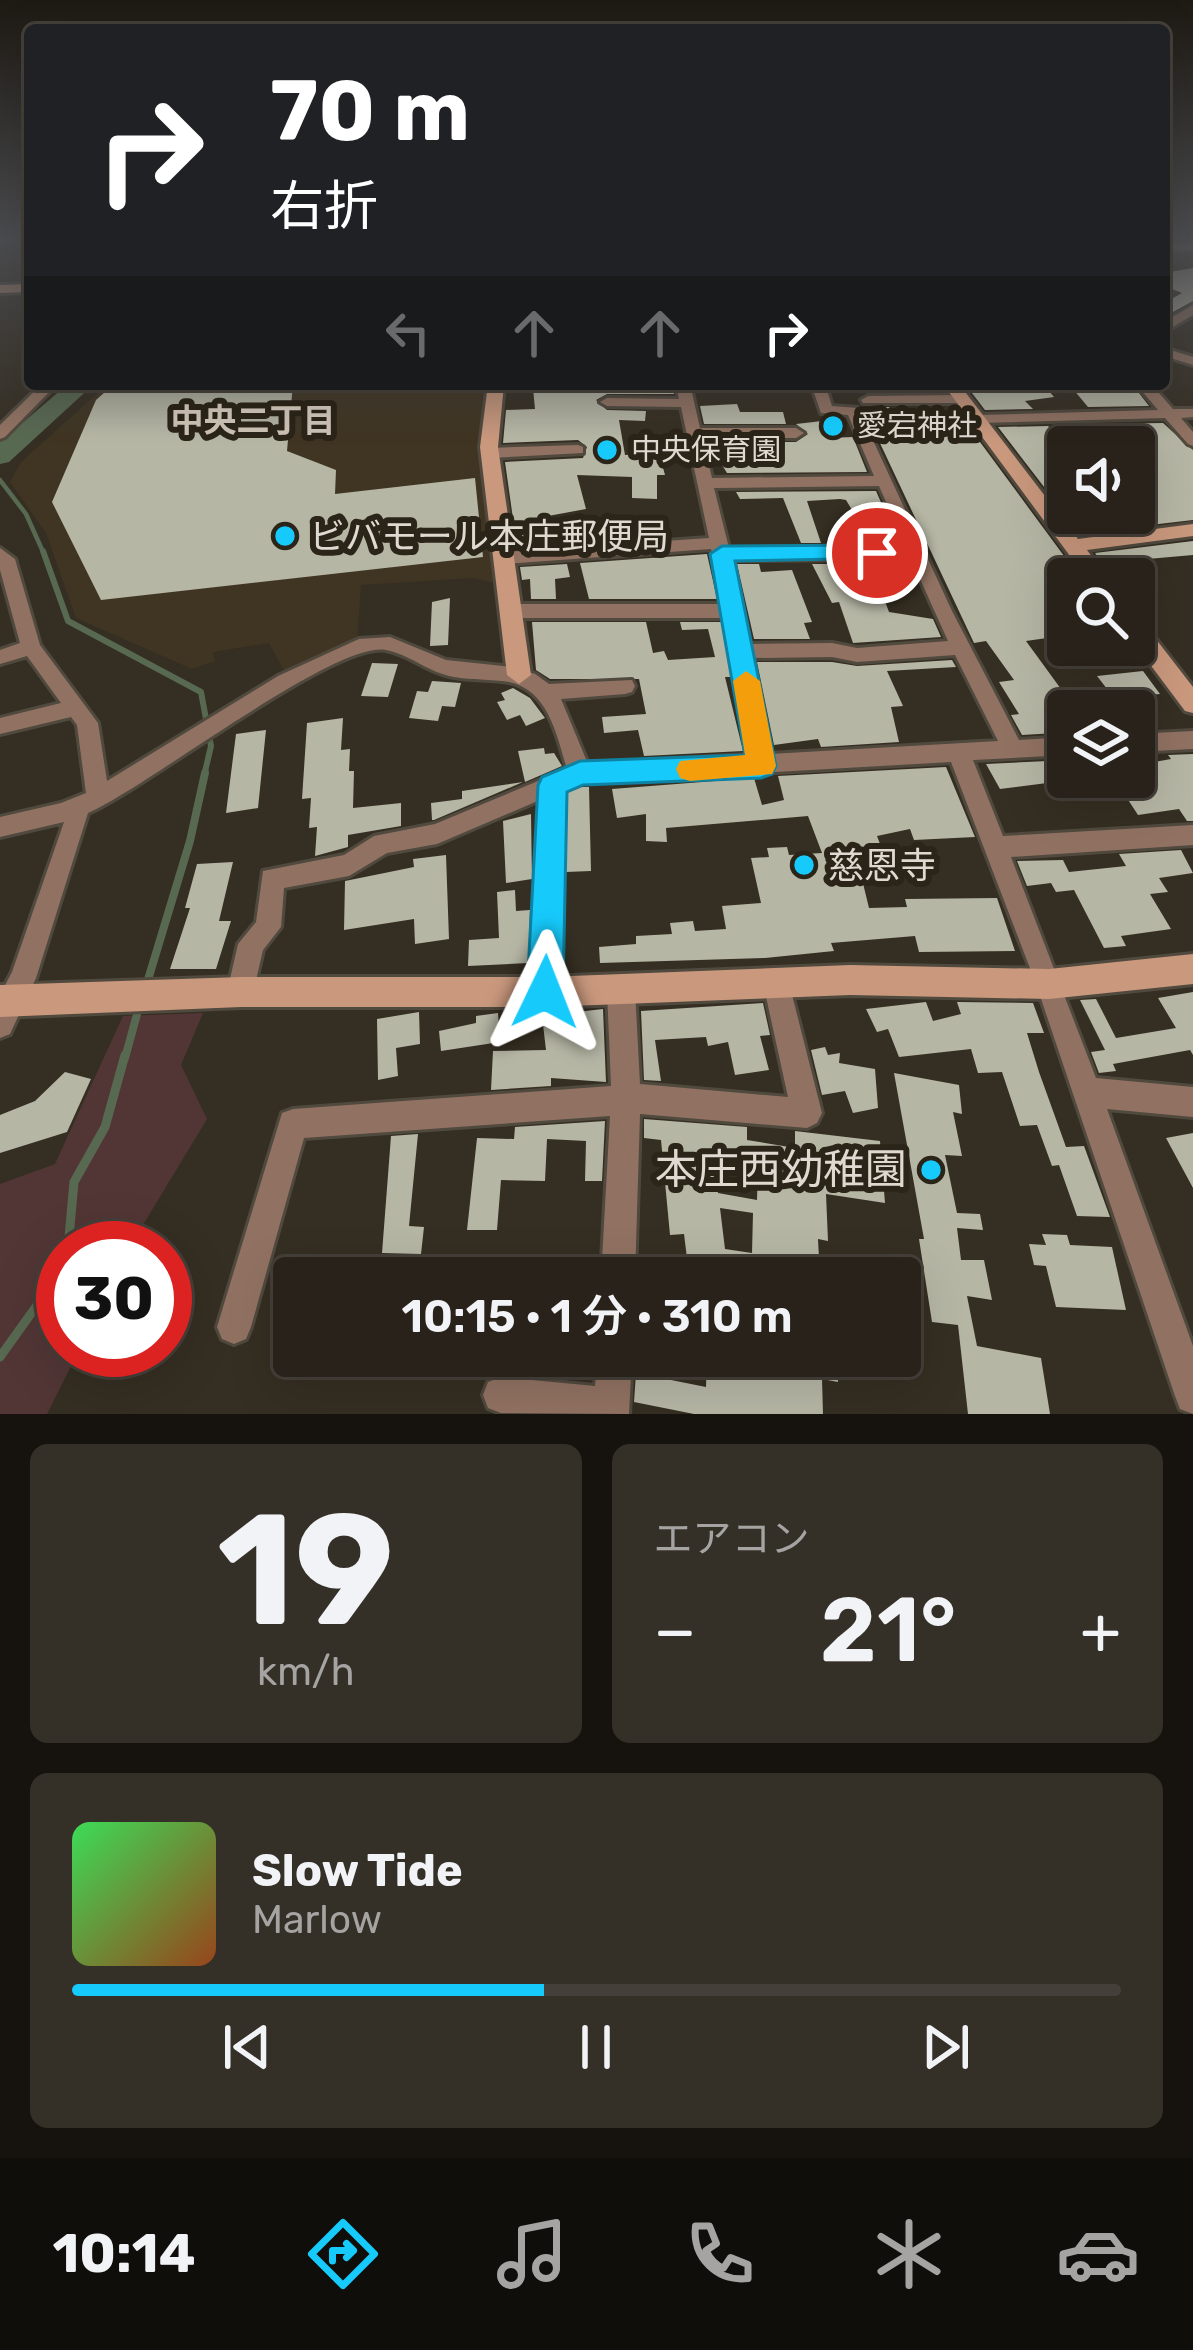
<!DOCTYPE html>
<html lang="ja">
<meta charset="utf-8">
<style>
:root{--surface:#28221a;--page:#342f27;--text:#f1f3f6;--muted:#a5a4a2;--line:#443f39;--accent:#16cafb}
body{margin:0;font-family:Rubik,"Noto Sans JP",sans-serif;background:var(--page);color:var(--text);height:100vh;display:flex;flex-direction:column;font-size:45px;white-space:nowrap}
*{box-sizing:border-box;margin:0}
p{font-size:39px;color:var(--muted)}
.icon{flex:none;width:66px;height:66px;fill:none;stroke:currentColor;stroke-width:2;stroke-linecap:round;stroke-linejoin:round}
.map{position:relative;height:1414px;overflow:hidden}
.panel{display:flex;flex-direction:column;gap:30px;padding:30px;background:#16130e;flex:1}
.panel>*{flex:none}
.guide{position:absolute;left:24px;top:24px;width:1146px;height:366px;border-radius:12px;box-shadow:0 12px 48px #0002,0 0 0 3px var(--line);background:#202124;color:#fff;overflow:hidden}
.controls{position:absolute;left:1047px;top:426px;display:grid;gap:24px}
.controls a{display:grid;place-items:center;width:108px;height:108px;border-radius:12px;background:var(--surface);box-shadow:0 12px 48px #0002,0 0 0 3px var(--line);font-size:60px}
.speed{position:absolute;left:36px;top:1221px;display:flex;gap:24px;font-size:60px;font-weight:700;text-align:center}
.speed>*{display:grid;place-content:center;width:156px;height:156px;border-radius:50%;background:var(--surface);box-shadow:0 12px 48px #0002,0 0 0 3px var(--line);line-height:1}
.speed .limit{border:18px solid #d22;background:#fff;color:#111}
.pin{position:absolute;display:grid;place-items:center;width:102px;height:102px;color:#fff;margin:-51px;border:6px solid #fff;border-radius:50%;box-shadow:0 3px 12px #0007}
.me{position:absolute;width:132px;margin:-66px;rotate:2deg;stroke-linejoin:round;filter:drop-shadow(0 0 9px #0008)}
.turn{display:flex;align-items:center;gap:42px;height:252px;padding:0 48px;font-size:54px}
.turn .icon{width:156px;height:156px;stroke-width:2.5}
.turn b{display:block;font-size:84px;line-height:102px}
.lanes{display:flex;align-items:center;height:114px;padding:0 48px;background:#0003;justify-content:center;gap:60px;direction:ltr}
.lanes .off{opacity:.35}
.big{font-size:90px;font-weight:600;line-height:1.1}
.panel .tile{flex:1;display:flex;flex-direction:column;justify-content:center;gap:18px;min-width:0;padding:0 42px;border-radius:18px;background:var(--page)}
.panel .dial{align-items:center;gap:0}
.dial b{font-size:156px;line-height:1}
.song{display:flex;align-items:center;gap:36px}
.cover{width:144px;height:144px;border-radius:18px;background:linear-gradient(135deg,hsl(130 70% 55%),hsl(20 70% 35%))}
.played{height:12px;border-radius:6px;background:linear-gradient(90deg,var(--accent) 45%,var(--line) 45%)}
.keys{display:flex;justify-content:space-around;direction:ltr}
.heat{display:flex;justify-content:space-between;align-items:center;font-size:66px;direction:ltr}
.panel .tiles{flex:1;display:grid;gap:30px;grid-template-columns:1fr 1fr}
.tile:last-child{grid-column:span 2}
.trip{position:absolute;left:273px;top:1257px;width:648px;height:120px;border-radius:12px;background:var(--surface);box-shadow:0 12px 48px #0002,0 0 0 3px var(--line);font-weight:600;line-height:120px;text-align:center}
.tabs{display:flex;height:192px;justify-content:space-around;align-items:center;background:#100e0a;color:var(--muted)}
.tabs .icon{width:84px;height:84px}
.tabs .selected{color:var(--accent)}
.tabs b{font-size:54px;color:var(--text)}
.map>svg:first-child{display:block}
.built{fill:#403523}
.green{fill:#523636}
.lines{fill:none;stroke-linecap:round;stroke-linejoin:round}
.stream-far3{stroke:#586951;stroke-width:4.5}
.stream-far2{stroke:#586951;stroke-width:6}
.stream-far1{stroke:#586951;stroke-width:8}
.stream{stroke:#586951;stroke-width:9}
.river{fill:#586951;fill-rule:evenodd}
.building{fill:#b6b6a5;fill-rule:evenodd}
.street-casing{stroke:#50493e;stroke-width:6}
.secondary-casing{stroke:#50493e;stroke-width:6}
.street{fill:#917262;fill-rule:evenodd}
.secondary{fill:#c9987d;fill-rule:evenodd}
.route{fill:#16cafb;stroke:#0e83a3;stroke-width:3}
.slow{fill:#f59e0b}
.poi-dot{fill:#16cafb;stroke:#2b2418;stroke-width:4.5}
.labels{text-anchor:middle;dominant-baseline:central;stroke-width:12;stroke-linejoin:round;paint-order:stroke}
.far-poi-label{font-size:30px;fill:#ded9d1;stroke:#2b2418;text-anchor:start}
.far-neighbourhood-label{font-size:33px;font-weight:bold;fill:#ccc2b4;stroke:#2b2418}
.poi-label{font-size:36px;fill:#ded9d1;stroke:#2b2418;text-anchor:start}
.near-poi-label{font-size:42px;fill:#ded9d1;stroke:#2b2418;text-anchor:end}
</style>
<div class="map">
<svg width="1193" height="1414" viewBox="0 0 1193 1414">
<rect width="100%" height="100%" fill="#352e22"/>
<path class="built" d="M108,384H491L499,584L473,578L361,585L357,643L287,676L269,643L213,652L215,661L192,669L76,618L46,533L10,482L21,462Z"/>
<path class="green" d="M203,1013L181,1065L207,1119L129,1248H63V1350H79L47,1414H0V1184L55,1164L123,1016Z"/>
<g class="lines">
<path class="stream-far3" d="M0,480L26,514L44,554"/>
<path class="stream-far2" d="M43,551L68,621L201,692L211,746L204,776"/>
<path class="stream-far1" d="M147,983L190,841L205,773
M125,1058L139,1007"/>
<path class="stream" d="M68,1248L74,1182L105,1127L125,1055
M0,1357L63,1269"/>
<path class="river" d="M68,384H94L9,462L0,464V442Z"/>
</g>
<path class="building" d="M1193,268V301L1164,317V303L1182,293L1164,286V273Z
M114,384H293L287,451L336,470L335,494L475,478L483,557L101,600L52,502L96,400Z
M612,384L672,385L674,394H607L596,400L607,410L646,411L645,421L619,420L625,455L659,453L665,475H657V499L632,498V477L577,475L586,509L548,516L554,544L517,547L505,462L583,458L587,447L578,440L503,443L506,410L535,409L533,388L574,386L577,393L611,390Z
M965,384H1043L1054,397L1025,401L1033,409L985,410Z
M1114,384H1132L1149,406L1088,407L1073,389Z
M737,404L740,412H783L786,424H704L700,406Z
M863,407H889L897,423L963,419L1081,579H1068V635L1026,641L1077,711H1068V723L1051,725L1056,733L1022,735L1011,715L1019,714L999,682L1014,680L986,641L974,643Z
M822,421L828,438L853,437L867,472L727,473L719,460H712L708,442H796L808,434L796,424Z
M1163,423L1193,450V520L1116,529L1105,518L1134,514V441H1124L1117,429L1103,424Z
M1048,426L1068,443V508L1061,509L998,427Z
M876,491L899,543H872L846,500L840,499L807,501L821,543H801L783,498L740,499L736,492Z
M1193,541V555L1102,563L1095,553Z
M707,554L717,599H589L580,563Z
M567,564L570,577L555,579L556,599H531L530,579L522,580L520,567Z
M737,564H759L761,572L792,570L812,622L804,623L810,639H754Z
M812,564H871L889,612L933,619L941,637L853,643L839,602L832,603Z
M450,598L448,645L430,646L432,602Z
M532,622H646L653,653L664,651L668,660L715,657L708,629L682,630L680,622H722L731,677H725L743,751L644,756L638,730L604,733L602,717L646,714L639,679H550L536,670Z
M952,660L956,667L887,671L903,706L891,707L899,742L821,747L818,739L774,745L757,662H832L857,666Z
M372,663L398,664L388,697L361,696Z
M1143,671L1160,694L1114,698L1097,676Z
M432,681L461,683L455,707L442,706L438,721L409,718L417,691L428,692Z
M513,688L530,698L545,718L526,726L520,715L507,720L497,702L505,700L501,693Z
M343,718L341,750L350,749L349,771H354L353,808L401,803V826L348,835V847L315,856L317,827L309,828L311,798L302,799L307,723Z
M266,730L258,808L226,813L236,734Z
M544,748L545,754L554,753L562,766L525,782L518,751Z
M1193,754V821H1187L1179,809L1138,815L1121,789L1070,795L1066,788L1051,790L1047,783L1000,789L986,764L1068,760V777H1153L1143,764L1171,759L1168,755Z
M946,767L975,837L914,840L910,829L877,836L885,857L875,858L878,865L859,867L869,908L907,907L905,899L997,898L1015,951L919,952L915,936L831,943L834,951L765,958L600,963L599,947L636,944V936L672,934L670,923L693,921L695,931L726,929L722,906L761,903L751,858L769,857L767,848L787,847L789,855L822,853L808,816L666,828L667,842L646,841V814L617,818L612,789L754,778L762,805L784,800L778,776Z
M523,782L434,820H432L431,803L462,799V791Z
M582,787H589L591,871L566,872L567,793Z
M531,814L532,879L506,883L503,821Z
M1181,850L1193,873L1159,878L1168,892L1150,894L1171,929L1121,936L1126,946L1104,948L1074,890L1056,892L1051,883L1027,886L1017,861L1063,860L1069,872L1126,866L1119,854Z
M446,855L449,939L415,944L414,919L344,930L345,881L414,867L413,859Z
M233,862L219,921H231L216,969H170L190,908H185L197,864Z
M515,890L516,911L530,910L528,963L468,966L469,940L499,938L497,892Z
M1193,992V1055L1190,1050L1113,1064L1116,1071L1099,1073L1091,1052L1105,1050L1080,1000L1096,999L1116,1038L1176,1028L1158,998Z
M926,1002L933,1021L961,1014L957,1002L1033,1003L1044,1033H1027L1039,1072L1066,1147L1084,1146L1110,1217L1077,1216L1059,1165L1052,1166L1037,1125L1020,1126L1002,1072L978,1073L971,1049L899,1057L888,1029L877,1032L866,1009Z
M763,1003L770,1035L760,1036L769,1070L735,1075L728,1042L708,1046L706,1037L655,1040L661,1081L644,1080L641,1011Z
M603,1009L606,1082L551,1078V1086L491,1090L493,1051L546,1050L542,1016Z
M419,1012L420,1044L396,1048L398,1076L378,1080L377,1019Z
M498,1013L500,1042L441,1051L439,1031L476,1023V1016Z
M825,1047L828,1055L840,1053L839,1063L875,1069L878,1108L853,1113L845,1091L822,1095L811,1050Z
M65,1072L91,1079L67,1132L0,1153V1115L35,1101Z
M894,1073L959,1085L962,1114L953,1112L962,1156L945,1155L957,1213L980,1214L983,1230L957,1228L961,1260H984L992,1300L967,1296L977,1346L1041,1358L1050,1414H968L958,1325L932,1322L919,1239H924Z
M644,1119L747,1127V1140L795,1148V1131L880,1141L885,1203L826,1194L828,1241L818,1239L820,1278H710L711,1256L687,1258L684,1234L670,1235L661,1140L644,1138ZM713,1153L758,1161L757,1200L718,1193ZM720,1208L753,1213L752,1253L725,1249Z
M605,1121L602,1181H585L586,1141L547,1139L545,1181L501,1180L497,1230H467L477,1138L514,1139L515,1127Z
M1193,1133V1188L1166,1138Z
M418,1134L409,1226L424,1227L421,1254L382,1253L391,1136Z
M1042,1234L1067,1235L1070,1245L1112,1247L1126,1310L1056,1307L1046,1266L1034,1265L1029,1244L1046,1245Z
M707,1356H837L838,1382L822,1379L823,1414H694L634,1402L636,1373L706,1387Z"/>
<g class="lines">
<defs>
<path id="street" d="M1193,305V315L1164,332V322Z
M1164,348L1193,357V365L1164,356Z
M42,384H57L5,437L0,439V425Z
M676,384H690L700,428H796L804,433L796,438L702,437L712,478L874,476L848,415L821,413L811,384H825L832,406L858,408L952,611L1019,740L1068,737V755L973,760L1003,836L1193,825V845L1011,857L1096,1078L1193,1087V1117L1107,1109L1193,1346V1414L1180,1409L1175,1396L1036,984L951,762L581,783L563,790L559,992L555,1002L545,1006L535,1002L531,992L540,800L437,844L387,853L349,876L284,888L281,927L263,950L251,1002L241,1006L231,1002L227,992L238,944L256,922L263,871L344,855L374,836L435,824L567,769C557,737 549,690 509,682C491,679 472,680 454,677C429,673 409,654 386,650C334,641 148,787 88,813L36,978L10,1034L0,1038V995L12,972L64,822L0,837V817L61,803L86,793L77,725L71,717L0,734V718L61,703L27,656L0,664V650L20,643L0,570V548L15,559L40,645L98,723L107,781L278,676L359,639L390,637L446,660L513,667L535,674L549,684L632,680L635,686L632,692L625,694L561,699L588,764L748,755L726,618H513L504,611L513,604H723L711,549L504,564L495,558L504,552L709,538L681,407L607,406L600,402L607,398L679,399ZM879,486L906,547L729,548L714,488ZM911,559L948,641L857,648L832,643L750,644L731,560ZM955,655L998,741L770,754L752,658L832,657L857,662Z
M1136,384H1151L1173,409H1193V417L1181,418L1193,432V446L1188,444L1165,418L979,423L972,419L979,415L1158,410Z
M868,396L963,395L970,399L963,403H863L861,400Z
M578,445L583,447V453L489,458L481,453L489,448Z
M1193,731V749L1134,752V734Z
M776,970L786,974L789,983L822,1113L817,1123L807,1128L640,1114L635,1278H601L610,1116L304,1138L251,1327L246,1339L234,1344L222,1339L217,1327L282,1113L293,1109L611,1086L607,990L611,980L621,976L631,980L635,990L640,1084L788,1097L763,983L766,974Z
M598,1356H632L629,1414L501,1413L488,1408L483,1395L488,1382L501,1377L595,1386Z"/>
<path id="secondary" d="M1193,242V250L1164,251V243Z
M30,284V292L0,293V285Z
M488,384H504L498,447L531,675L519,684L507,675L480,447Z
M943,384H959L1078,539L1193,524V536L1087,550L1108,579H1087Z
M1134,619L1142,621L1193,687V713L1185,711L1134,643Z
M1193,954V984L1049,999L850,995L545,1007H241L0,1017V985L241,977H545L850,965L1049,969Z"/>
</defs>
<use href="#street" class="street-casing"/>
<use href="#secondary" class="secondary-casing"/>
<use href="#street" class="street"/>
<use href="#secondary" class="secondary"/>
</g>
<linearGradient id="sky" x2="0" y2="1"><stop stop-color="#1d1913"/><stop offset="0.55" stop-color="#4b4c4f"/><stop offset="1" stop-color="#4b4c4f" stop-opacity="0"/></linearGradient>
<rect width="1193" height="437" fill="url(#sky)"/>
<path class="route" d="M877,545L888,553L885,558L735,561L776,766L772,774L761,778L583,785L567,792L563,992L558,1004L545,1009L533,1004L527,992L538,785L542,777L580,761L745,755L710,554L722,546Z"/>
<path class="slow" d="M746,671L760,681L776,766L772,774L690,781L680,778L676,769L680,761L745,755L733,681Z"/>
<g class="poi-dot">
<circle cx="833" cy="426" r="12"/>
<circle cx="607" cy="450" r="12"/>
<circle cx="285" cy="536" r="12"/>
<circle cx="804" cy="865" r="12"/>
<circle cx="931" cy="1170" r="12"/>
</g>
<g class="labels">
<g class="far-poi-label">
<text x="857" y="426">愛宕神社</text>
<text x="631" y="450">中央保育園</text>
</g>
<g class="far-neighbourhood-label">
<text x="253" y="420">中央二丁目</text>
</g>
<g class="poi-label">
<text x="309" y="536">ビバモール本庄郵便局</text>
<text x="828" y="865">慈恩寺</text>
</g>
<g class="near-poi-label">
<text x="907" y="1170">本庄西幼稚園</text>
</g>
</g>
</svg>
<div class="controls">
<a><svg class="icon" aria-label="sound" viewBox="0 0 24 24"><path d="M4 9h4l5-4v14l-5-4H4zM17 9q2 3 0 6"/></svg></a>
<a><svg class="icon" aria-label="search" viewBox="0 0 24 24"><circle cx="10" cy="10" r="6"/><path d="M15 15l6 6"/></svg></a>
<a><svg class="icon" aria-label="layers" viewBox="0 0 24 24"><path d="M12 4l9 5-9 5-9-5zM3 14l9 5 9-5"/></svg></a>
</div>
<div class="speed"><div class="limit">30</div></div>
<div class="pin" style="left:877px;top:553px;background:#d93025"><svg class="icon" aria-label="arrive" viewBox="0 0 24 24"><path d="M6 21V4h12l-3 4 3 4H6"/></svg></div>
<svg class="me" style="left:545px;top:992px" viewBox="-20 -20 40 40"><path d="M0-17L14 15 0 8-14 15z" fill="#16cafb" stroke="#fff" stroke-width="4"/></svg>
<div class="trip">10:15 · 1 分 · 310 m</div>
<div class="guide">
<div class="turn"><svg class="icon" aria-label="right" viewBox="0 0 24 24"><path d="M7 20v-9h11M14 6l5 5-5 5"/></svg><div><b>70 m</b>右折</div></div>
<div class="lanes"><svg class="icon off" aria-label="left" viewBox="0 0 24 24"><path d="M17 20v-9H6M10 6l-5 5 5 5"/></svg><svg class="icon off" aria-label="ahead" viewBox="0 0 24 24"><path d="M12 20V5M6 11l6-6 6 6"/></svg><svg class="icon off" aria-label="ahead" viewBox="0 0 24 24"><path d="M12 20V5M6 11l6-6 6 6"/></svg><svg class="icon" aria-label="right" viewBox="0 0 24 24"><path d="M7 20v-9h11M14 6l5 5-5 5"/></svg></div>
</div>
</div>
<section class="panel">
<div class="tiles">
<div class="tile dial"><b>19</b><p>km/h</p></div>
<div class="tile"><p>エアコン</p>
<div class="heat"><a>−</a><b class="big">21°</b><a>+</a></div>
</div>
<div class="tile">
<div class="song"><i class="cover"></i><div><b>Slow Tide</b><p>Marlow</p></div></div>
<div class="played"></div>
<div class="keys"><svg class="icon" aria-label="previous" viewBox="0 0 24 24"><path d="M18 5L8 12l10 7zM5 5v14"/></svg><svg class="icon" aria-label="pause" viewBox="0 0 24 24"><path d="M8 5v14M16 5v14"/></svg><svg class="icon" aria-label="next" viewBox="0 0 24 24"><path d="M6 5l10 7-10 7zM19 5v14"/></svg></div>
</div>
</div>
</section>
<nav class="tabs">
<b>10:14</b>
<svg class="icon selected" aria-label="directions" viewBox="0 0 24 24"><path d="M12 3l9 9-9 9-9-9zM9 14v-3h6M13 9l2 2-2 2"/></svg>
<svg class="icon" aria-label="music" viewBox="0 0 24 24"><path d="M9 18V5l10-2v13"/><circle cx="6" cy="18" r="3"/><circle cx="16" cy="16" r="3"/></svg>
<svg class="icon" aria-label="phone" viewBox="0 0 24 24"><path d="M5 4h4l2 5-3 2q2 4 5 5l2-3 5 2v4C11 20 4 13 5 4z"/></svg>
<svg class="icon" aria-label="climate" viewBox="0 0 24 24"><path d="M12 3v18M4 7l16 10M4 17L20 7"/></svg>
<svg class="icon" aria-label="car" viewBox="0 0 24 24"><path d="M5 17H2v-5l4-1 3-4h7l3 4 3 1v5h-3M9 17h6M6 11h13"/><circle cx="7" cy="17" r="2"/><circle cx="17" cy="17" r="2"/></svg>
</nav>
